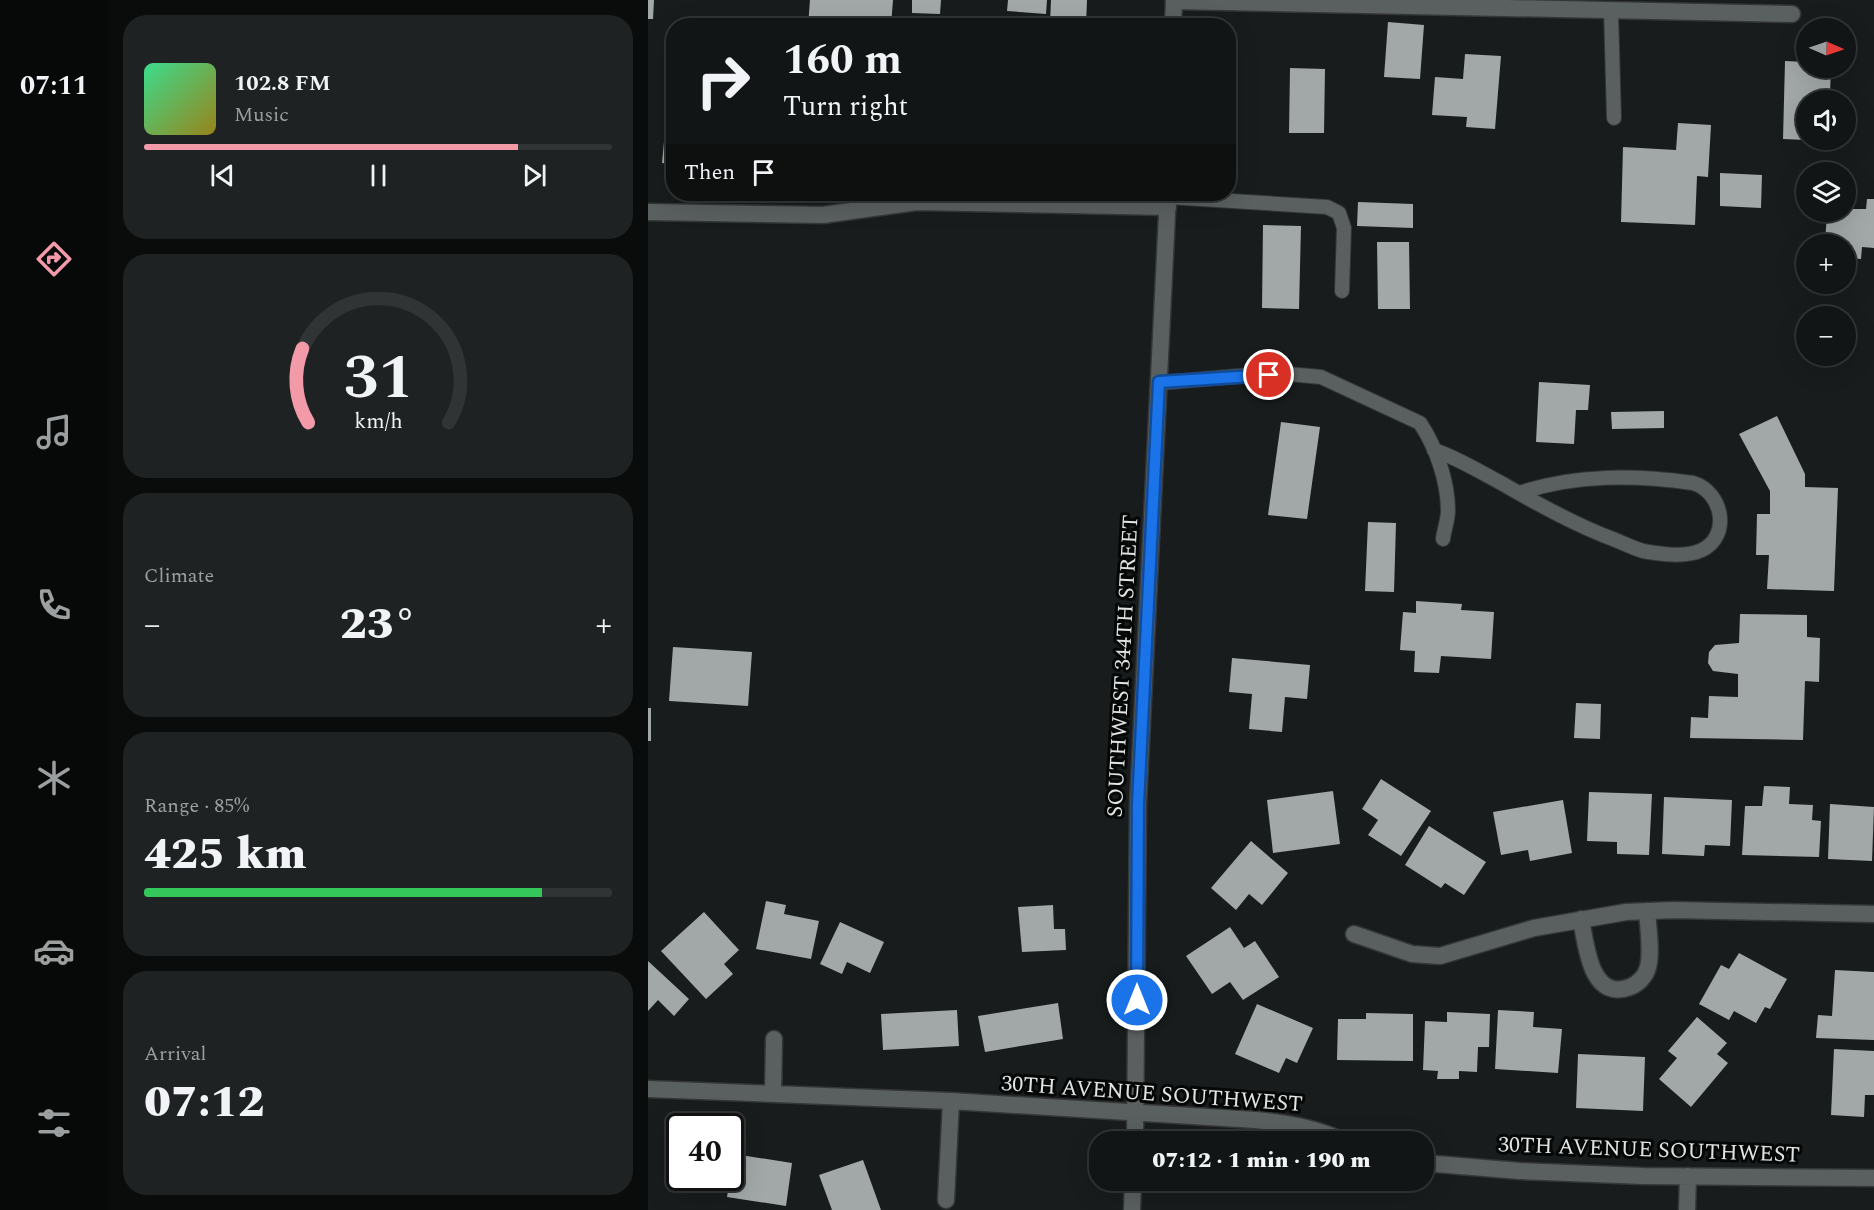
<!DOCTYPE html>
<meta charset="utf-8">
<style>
:root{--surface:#121515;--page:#1f2222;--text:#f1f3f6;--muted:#9c9fa0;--line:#313434;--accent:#f39aa9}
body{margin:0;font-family:Spectral,serif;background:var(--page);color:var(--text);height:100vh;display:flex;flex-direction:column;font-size:22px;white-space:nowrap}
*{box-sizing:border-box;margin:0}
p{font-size:20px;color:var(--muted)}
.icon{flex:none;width:33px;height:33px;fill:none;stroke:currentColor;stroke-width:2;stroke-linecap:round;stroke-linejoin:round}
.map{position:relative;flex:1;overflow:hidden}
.side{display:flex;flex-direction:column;gap:15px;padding:15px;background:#0a0c0c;width:540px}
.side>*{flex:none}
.banner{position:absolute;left:18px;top:18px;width:570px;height:183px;border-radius:24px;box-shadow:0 6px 24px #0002,0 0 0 2px var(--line);background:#121515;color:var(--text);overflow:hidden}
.needle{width:39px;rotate:92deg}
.fabs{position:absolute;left:1148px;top:18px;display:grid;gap:12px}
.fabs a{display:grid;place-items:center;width:60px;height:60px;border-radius:50%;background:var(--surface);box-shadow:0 6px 24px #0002,0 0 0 2px var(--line);font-size:30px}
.speed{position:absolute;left:18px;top:1113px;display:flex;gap:12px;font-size:30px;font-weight:700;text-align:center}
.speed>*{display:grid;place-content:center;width:78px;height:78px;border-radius:50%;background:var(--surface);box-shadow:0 6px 24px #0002,0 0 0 2px var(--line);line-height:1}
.speed .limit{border:3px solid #111;border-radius:9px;background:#fff;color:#111}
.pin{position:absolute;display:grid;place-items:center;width:51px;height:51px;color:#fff;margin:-26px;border:3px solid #fff;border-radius:50%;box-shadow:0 2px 6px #0007}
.me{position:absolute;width:66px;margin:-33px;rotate:0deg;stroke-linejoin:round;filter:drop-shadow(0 0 4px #0008)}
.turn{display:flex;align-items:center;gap:21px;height:126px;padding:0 18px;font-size:27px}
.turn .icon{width:78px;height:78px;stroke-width:2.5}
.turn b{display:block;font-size:42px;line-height:51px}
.then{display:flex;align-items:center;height:57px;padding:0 18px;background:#0003;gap:12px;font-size:22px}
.big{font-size:45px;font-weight:800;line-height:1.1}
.side .tile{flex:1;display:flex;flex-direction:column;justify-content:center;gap:9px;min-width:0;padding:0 21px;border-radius:24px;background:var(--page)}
.side .dial{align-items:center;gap:0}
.dial svg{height:156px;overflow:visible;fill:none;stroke:var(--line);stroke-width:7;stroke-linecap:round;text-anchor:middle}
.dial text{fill:var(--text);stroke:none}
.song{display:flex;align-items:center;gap:18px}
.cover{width:72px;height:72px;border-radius:9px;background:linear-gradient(135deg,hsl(150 70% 55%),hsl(50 70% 35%))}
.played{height:6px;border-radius:3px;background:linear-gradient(90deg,var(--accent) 80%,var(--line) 80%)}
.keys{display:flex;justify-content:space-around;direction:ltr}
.heat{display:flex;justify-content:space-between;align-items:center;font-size:33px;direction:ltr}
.charge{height:9px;border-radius:4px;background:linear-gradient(90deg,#34c759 85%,var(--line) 0)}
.trip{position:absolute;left:441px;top:1131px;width:345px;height:60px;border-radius:24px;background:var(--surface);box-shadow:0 6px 24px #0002,0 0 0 2px var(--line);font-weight:800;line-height:60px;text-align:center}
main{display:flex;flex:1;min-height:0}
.dock{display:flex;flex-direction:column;width:108px;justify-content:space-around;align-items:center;background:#070808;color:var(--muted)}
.dock .icon{width:42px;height:42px}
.dock .on{color:var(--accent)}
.dock b{font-size:27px;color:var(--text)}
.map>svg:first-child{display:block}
.building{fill:#a2a7a7}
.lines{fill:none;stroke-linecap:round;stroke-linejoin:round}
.service-casing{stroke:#343736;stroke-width:16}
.minor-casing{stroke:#343736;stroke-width:19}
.tertiary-casing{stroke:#343736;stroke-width:19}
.service{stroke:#5a5f5f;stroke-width:14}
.minor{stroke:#5a5f5f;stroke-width:16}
.tertiary{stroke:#5a5f5f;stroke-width:16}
.route-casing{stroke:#114b97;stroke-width:15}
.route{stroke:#1a73e8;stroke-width:10}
.labels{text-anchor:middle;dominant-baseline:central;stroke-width:6;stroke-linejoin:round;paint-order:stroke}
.street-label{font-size:22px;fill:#e0e3e2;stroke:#050606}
</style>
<main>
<nav class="dock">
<b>07:11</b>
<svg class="icon on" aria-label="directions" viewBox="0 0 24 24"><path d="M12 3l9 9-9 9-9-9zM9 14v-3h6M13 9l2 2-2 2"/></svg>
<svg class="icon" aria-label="music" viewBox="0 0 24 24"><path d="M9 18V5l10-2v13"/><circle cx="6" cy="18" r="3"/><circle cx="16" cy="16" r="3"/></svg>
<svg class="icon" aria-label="phone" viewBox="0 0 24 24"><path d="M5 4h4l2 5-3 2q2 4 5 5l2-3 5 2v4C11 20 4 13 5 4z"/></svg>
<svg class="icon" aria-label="climate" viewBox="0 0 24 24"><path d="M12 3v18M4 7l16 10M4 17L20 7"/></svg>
<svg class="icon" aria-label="car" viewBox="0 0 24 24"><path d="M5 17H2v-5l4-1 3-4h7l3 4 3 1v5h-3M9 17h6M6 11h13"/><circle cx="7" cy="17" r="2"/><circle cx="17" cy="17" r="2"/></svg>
<svg class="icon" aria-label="filters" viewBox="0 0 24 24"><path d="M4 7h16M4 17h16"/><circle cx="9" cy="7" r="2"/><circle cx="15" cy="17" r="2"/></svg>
</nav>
<section class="side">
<div class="tile">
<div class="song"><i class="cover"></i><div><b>102.8 FM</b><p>Music</p></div></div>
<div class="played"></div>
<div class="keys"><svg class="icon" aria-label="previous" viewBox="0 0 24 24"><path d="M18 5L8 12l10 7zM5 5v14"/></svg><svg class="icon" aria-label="pause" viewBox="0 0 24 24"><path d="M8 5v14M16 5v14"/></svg><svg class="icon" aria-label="next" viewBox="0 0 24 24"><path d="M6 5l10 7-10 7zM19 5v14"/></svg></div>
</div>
<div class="tile dial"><svg viewBox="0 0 100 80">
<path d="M14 69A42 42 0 1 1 86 69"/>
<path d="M14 69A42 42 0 0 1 11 31" stroke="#f39aa9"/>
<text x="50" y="56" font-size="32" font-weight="700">31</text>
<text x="50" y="72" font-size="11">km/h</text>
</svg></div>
<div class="tile"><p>Climate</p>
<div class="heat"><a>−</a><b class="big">23°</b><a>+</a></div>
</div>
<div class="tile"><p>Range · 85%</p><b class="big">425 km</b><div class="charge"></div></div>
<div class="tile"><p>Arrival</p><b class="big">07:12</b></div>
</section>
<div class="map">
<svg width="1226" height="1210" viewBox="0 0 1226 1210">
<rect width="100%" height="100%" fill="#181c1c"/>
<path class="building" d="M0,0H6L5,19H0Z
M162,0H245L243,26H160Z
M264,0H293L292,14L264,13Z
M360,0H399L398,14L359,11Z
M403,0H439L438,25L402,23Z
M740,22L776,25L772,79L736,77Z
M817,54L853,56L847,129L818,127L819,117L784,115L787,77L815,79Z
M1137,61L1158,62V68H1183L1182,94H1178V100H1158V140L1135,139Z
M642,68L677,69L676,133H641Z
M1030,123L1063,125L1060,177L1049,176L1047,225L973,222L975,147L1028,150Z
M17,131L26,132V164L14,163Z
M1072,173L1114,175L1113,208L1072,206Z
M1219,199H1226V248L1214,247L1213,259L1197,258V244H1177L1179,212H1197V209H1218Z
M710,202L765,204V228L709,226Z
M615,225L653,226L651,309L614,308Z
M729,242H761L762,309H730Z
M891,382L942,385L940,410H928L926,444L888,442Z
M1016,411V428L964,429L963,412Z
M1129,416L1157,474V487L1190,488L1186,591L1119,589L1121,555H1108L1109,514H1122V491L1091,434Z
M633,422L672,427L659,519L620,515Z
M720,522L748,523L746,592L717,591Z
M768,601L814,604L813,610L846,612L843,659L793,656L791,673L766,672L767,651L752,650L755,612L768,613Z
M1092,614L1159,615V637L1172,638L1171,682L1157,681L1155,740L1042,738L1043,717L1060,718L1061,696L1090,697V674L1065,671L1060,663L1061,652L1067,645L1091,643Z
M25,647L104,652L100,706L21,701Z
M584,658L662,665L659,699L637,697L634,732L601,729L604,694L581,692Z
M928,703L953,704L952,739L926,738Z
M0,708H3V741H0Z
M733,779L783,811L753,856L720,835L730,820L714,809Z
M1116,786L1142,787L1141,804L1165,805L1164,820L1173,821L1171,857L1094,855L1097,806H1114Z
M685,791L692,844L625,853L619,800Z
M941,792L1004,794L1001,855L969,854V842L939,841Z
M1016,797L1084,800L1082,846L1057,845L1056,856L1014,854Z
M915,800L924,853L882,861L880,850L853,855L845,812Z
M1182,804L1226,807L1224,861L1180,859Z
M781,826L838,862L816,895L797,883L793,888L757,865Z
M603,841L640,873L614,905L601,894L588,910L563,888Z
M118,901L138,905L136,914L171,921L163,959L108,949Z
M405,905L406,929H417L418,950L374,952L370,907Z
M56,912L91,950L76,964L85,974L58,999L13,951Z
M192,922L236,942L222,973L199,962L194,974L172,964Z
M582,927L596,948L607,941L631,977L595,1000L582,982L564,994L538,956Z
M1091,953L1139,979L1122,1009L1117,1007L1108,1023L1086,1011L1081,1020L1051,1004L1073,965L1081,969Z
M0,961L41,999L26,1016L10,1000L0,1011Z
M1187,970L1226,972V1040L1168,1038L1170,1015L1184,1016Z
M410,1003L415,1039L337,1052L330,1016Z
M609,1004L665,1028L649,1063L638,1058L631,1073L587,1054Z
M309,1010L311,1046L235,1050L233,1014Z
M850,1010L886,1012L885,1027L914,1029L910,1073L847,1069Z
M799,1012L842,1014L841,1047H830L829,1072L811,1071V1079H789L790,1071L775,1070L777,1021L799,1022Z
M718,1013L765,1014V1061L689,1060L690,1019H718Z
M1049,1017L1079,1043L1069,1054L1080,1063L1043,1107L1011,1079L1029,1058L1020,1051Z
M1186,1049L1226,1051V1095H1217L1216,1117L1183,1115Z
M930,1054L997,1057L995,1111L928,1108Z
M86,1154L144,1163L138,1206L79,1197Z
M215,1160L233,1210H184L171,1175Z"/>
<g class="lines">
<defs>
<path id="service" d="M963,11L966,118
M520,197L679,207L691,213L696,228L694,291
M511,383L602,375L640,374L673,377L772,423C788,447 800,481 800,511C800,520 796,530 795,539
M786,450C810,458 832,472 855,484C891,505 927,525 965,539C975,543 985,548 995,551C1012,554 1037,558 1054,550C1083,536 1075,492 1045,483C986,475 928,474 871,493"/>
<path id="minor" d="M526,1L1144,14
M0,212L175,215L269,202L520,207
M933,919C938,944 942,1002 982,987C990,984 998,976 1000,967C1004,952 1000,927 999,911
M706,934L764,954L792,956L886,928L978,912L1025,910L1226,914
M0,1089L303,1101L607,1120C640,1123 668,1128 698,1142
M125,1094L126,1039
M776,1163L872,1171L995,1176L1226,1178
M298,1200L303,1101
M1039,1210L1040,1176"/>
<path id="tertiary" d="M525,26L526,0
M487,1142L490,804L520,194
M484,1210L485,1180"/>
</defs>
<use href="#service" class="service-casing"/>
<use href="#minor" class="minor-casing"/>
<use href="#tertiary" class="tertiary-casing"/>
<use href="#service" class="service"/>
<use href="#minor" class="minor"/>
<use href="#tertiary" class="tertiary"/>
</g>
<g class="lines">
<defs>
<path id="route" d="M489,1000L490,804L511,382L621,375"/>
</defs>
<use href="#route" class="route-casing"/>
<use href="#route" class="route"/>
</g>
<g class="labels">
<g class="street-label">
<text transform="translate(475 666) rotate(-87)">SOUTHWEST 344TH STREET</text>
<text transform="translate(504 1094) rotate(4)">30TH AVENUE SOUTHWEST</text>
<text transform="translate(1001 1150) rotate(2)">30TH AVENUE SOUTHWEST</text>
</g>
</g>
</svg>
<div class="fabs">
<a><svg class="needle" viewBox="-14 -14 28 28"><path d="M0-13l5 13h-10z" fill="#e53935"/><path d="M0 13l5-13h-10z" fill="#9c9fa0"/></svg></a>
<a><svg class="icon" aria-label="sound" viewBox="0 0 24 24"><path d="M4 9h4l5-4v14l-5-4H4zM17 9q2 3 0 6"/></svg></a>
<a><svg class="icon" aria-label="layers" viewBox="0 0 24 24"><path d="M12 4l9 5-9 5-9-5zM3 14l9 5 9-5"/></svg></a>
<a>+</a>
<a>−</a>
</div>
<div class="speed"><div class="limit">40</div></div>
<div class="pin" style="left:621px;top:375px;background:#d93025"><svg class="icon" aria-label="arrive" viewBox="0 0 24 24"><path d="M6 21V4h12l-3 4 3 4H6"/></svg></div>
<svg class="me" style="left:489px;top:1000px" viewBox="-20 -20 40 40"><circle r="17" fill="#1a73e8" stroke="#fff" stroke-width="3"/><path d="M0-11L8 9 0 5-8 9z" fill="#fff"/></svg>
<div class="trip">07:12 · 1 min · 190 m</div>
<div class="banner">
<div class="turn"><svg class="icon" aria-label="right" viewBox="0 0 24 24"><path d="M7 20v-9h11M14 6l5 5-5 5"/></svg><div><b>160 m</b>Turn right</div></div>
<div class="then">Then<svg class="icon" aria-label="arrive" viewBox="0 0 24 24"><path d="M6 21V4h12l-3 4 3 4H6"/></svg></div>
</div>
</div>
</main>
